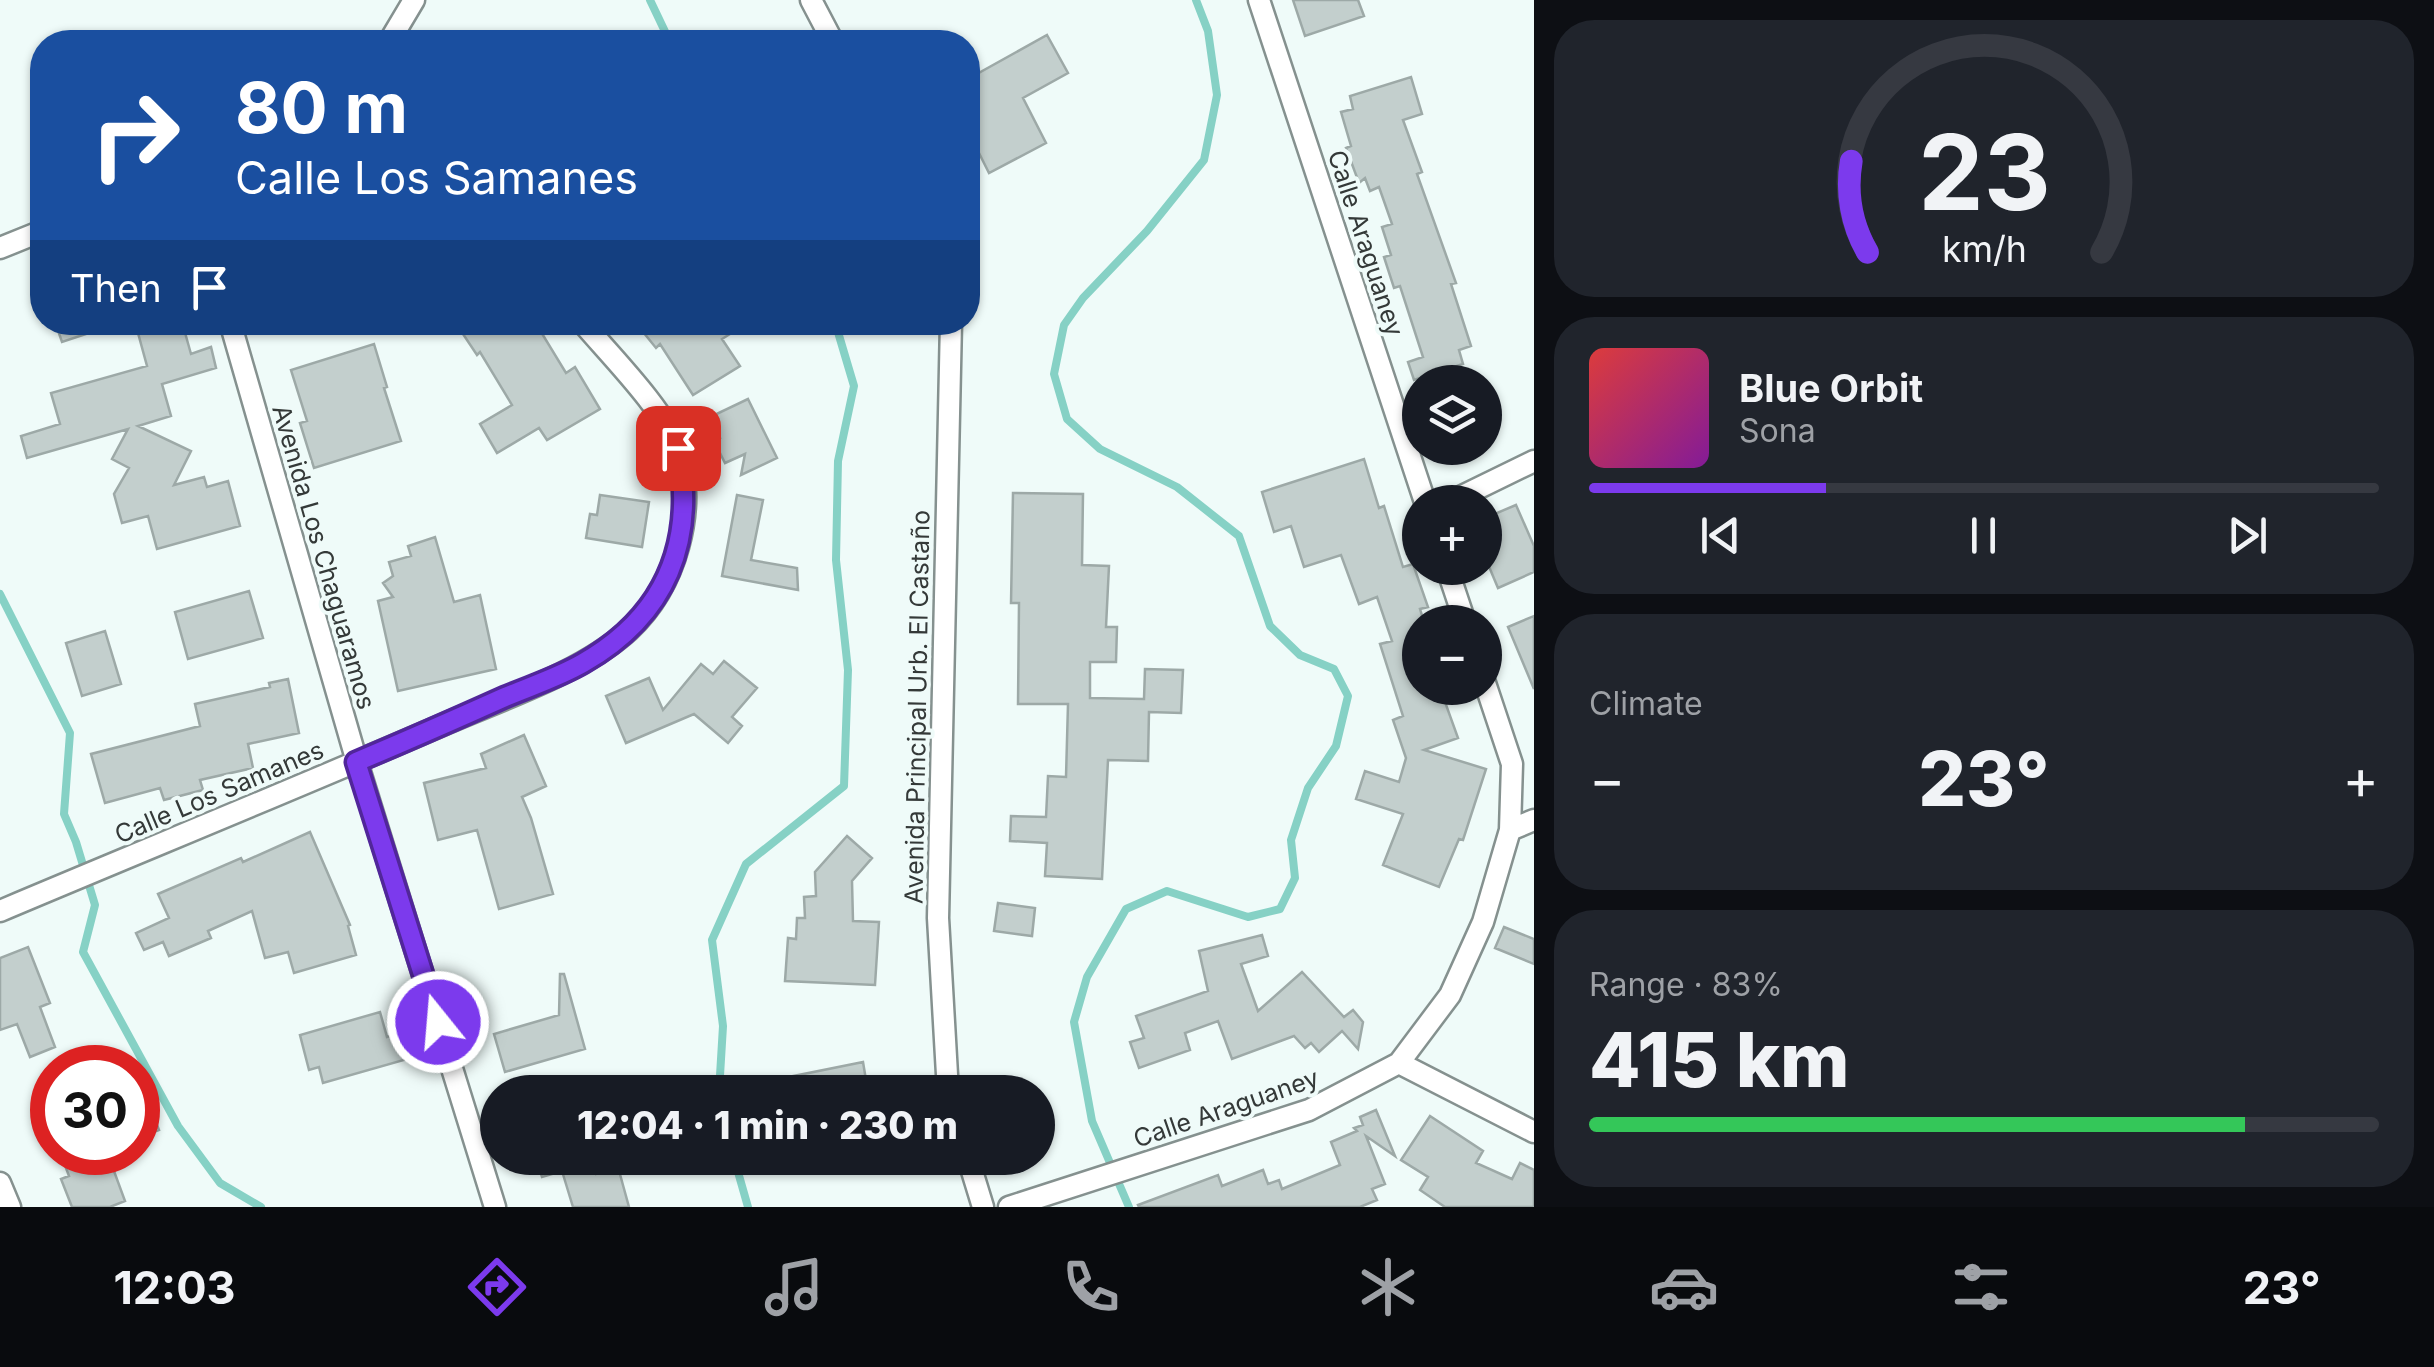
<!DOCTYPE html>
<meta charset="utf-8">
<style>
:root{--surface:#171b24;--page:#20242c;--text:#f1f3f6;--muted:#9ea1a6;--line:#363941;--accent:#7c3aed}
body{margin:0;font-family:Inter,sans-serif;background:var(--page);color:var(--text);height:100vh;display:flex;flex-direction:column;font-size:38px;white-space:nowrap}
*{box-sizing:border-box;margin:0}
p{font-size:32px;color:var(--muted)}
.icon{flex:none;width:55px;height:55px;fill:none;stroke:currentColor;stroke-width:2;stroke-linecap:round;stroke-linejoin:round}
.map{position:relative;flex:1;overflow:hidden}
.sheet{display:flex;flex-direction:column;gap:20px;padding:20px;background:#0d0f14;width:900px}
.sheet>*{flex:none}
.guide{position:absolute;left:30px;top:30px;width:950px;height:305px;border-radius:40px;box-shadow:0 2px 8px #0004;background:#1a4fa0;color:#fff;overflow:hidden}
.fabs{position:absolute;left:1402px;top:365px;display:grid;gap:20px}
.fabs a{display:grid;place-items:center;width:100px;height:100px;border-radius:50%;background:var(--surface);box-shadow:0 2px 8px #0004;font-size:50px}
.speed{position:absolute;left:30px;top:1045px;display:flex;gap:20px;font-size:50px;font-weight:700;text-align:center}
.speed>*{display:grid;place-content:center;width:130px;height:130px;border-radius:50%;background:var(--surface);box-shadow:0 2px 8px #0004;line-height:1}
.speed .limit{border:15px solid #d22;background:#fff;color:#111}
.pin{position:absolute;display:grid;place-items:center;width:85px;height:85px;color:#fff;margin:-42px;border-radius:20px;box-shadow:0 5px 15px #0006}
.me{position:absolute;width:110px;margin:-55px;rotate:343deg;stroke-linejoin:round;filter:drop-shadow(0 0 8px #0008)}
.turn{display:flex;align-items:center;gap:35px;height:210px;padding:0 40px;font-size:45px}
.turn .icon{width:130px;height:130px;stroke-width:2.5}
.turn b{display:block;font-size:70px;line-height:85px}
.then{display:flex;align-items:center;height:95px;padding:0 40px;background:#0003;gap:20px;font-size:38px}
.big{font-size:75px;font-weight:800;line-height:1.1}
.sheet .widget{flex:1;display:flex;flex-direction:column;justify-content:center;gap:15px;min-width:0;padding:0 35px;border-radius:40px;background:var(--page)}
.sheet .dial{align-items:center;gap:0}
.dial svg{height:260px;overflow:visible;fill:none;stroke:var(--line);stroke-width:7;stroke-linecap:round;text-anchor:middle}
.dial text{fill:var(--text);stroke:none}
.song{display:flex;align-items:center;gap:30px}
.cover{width:120px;height:120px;border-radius:15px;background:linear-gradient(135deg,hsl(0 70% 55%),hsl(290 70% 35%))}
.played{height:10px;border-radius:5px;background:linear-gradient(90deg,var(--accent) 30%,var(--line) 30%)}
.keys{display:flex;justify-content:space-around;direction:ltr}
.heat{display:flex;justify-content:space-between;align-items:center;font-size:55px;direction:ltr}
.charge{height:15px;border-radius:8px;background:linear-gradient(90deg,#34c759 83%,var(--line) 0)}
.trip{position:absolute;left:480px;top:1075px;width:575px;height:100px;border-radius:50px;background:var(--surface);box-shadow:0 2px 8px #0004;font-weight:800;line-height:100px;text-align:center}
.menu{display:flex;height:160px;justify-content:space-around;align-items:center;background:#090b0e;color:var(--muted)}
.menu .icon{width:70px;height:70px}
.menu .selected{color:var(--accent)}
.menu b{font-size:45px;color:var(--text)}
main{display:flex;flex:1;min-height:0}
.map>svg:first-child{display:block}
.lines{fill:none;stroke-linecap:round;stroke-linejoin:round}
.stream{stroke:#86d1c5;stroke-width:8}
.building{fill:#c3cfcd;stroke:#9da9a7;stroke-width:2.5}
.street-casing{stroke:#85918f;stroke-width:25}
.street{stroke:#fff;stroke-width:20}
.route-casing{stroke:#51269a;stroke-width:25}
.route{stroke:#7c3aed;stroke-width:18}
.labels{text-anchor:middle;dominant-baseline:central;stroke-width:8;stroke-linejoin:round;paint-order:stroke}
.street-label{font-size:25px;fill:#343938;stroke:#effbf9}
</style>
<main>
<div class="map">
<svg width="1534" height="1207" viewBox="0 0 1534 1207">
<rect width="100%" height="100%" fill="#effbf9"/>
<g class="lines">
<path class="stream" d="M650,0L670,42
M0,594L70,733L64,814L76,842L95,905L83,952L178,1126L220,1183L261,1207
M719,1092L723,1026L712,940L746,864L844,786L848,670L836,560L838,461L854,386L835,322
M734,1158L748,1207
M1129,1207L1092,1121L1074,1022L1087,977L1126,909L1167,891L1248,917L1280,909L1295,878L1291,840L1308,788L1336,746L1348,696L1334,669L1300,655L1270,626L1239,536L1177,487L1100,449L1067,419L1054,374L1064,325L1083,298L1147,231L1204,160L1217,95L1208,31L1196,0"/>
</g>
<path class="building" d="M1293,0H1358L1364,16L1305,36Z
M1047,35L1068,73L1023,98L1046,143L989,173L968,131V79Z
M1411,77L1422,114L1403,120L1422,172L1417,174L1456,283L1451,284L1471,346L1459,350L1463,364L1414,380L1408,362L1423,357L1400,286L1394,288L1384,257L1391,255L1382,227L1392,224L1379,187L1370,191L1365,178L1359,183L1346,148L1351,146L1341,112L1353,109L1350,96Z
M55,322H110V326L62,342Z
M135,322H182L191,354L211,347L216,368L162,384L171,416L138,426L191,451L174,485L204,477L207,487L228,481L240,526L157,549L148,516L122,523L114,494L129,468L112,459L128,429L27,458L21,436L60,424L51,393L147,366Z
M455,322H535L566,373L575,367L600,409L547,440L539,428L497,453L480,424L512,405L480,352L477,355Z
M635,322H749L722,339L740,366L693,395L660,344L656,348Z
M374,344L387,387L384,388L401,441L314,468L300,423L307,421L291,370Z
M748,399L777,458L741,475L745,454L725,463L714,441L720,438L708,418Z
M1364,459L1379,508L1384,506L1403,567L1413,564L1428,607L1420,609L1424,622H1420V688H1440L1458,738L1424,750L1486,769L1463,840L1459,839L1439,887L1383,865L1403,814L1356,799L1365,771L1399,782L1406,758L1393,720L1403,716L1380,644L1392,641L1377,597L1359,604L1341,555L1304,567L1291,526L1274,532L1262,492Z
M1013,493L1083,494L1082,565L1109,566L1106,627H1117L1116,662H1090V698L1144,699L1145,669L1183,670L1181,713L1149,712L1148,761L1108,760L1102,879L1045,876L1047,843L1010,841L1011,816L1046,817L1048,776L1066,777L1068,704H1018L1019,603H1011Z
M600,495L649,502L642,547L586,538L590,514L597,515Z
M737,495L763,500L751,560L797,568L798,590L722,576Z
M1516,505L1534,546V572L1498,588L1485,557V518Z
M435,537L454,602L480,595L496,669L398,691L378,601L393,597L383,583L393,576L389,562L411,556L408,546Z
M249,591L263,638L188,659L175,612Z
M1534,616V689L1508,627Z
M105,631L121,684L82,696L66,643Z
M724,661L757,688L732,717L742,726L728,743L694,714L626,743L606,696L649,678L663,710L701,664L713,674Z
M288,679L299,733L248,744L253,768L200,780L203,790L164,800L160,788L105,803L91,754L200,726L195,704L270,687L269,683Z
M524,735L546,786L522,797L531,818L553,894L499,909L477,830L438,840L424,783L486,768L481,754Z
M310,832L350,925L348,926L356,955L294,973L288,952L265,958L252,911L208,931L211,938L169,956L163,942L144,950L136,933L169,918L158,894L241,858L243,862Z
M847,836L872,858L852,881L853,921L879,922L875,985L785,981L788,938L796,939L797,918H805L804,897L816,896L815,872Z
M998,903L1035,908L1032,936L994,931Z
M1504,927L1534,939V964L1495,948Z
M1262,935L1268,956L1241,964L1258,1011L1302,972L1344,1017L1353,1010L1363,1022L1358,1049L1342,1031L1319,1052L1311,1043L1305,1048L1294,1036L1232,1059L1218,1021L1185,1033L1190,1050L1139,1068L1130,1042L1144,1038L1136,1016L1208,991L1199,951Z
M28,947L50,1003L40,1007L55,1047L30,1057L17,1024L0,1030V958Z
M560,974H564L585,1049L505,1072L494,1034L559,1015Z
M380,1012L387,1037L418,1029L425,1054L323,1083L319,1067L309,1070L300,1035Z
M863,1062L868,1092H754V1084Z
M139,1077L159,1130L138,1138V1078Z
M1376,1110L1395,1156L1366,1136L1385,1184L1372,1189L1377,1200L1360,1207H1139L1138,1205L1218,1175L1222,1186L1263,1170L1268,1184L1279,1180L1282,1189L1340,1165L1331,1142L1357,1131L1354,1128L1363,1125L1360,1117Z
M1430,1116L1483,1151L1476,1163L1512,1179L1520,1163L1534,1170V1207H1445L1420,1190L1428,1177L1401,1160Z
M60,1152H107L125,1201L110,1207H72L61,1179L69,1176Z
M536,1158H591L596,1174L618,1167L629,1207H573L562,1171L542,1177Z"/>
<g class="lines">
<defs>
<path id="street" d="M811,0L833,42
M1259,0L1425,502
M389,42L414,0
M0,248L42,231
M230,322L357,762L495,1207
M1450,502L1534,461
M1447,568L1465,622
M1510,830L1534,820
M0,911C147,849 294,789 440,726C499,700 582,673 629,630C676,586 697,511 678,449C666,411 609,354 582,322
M1399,1063L1534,1132
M948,1092L938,918L951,322
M968,1158L983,1207
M0,1183L10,1207
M1009,1207L1309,1110L1399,1063L1450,995L1483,922L1510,830L1512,764L1485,683"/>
</defs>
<use href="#street" class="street-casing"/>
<use href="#street" class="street"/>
</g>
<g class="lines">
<defs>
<path id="route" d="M438,1022L356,762C406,741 456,719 505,697C531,686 559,677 583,663C667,615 696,541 678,448"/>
</defs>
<use href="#route" class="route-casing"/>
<use href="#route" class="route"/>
</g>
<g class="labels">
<g class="street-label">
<text transform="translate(1366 243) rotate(72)">Calle Araguaney</text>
<text transform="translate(324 557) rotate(74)">Avenida Los Chaguaramos</text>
<text transform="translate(917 707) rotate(-89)">Avenida Principal Urb. El Castaño</text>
<text transform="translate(219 792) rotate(-23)">Calle Los Samanes</text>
<text transform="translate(1226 1108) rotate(-19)">Calle Araguaney</text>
</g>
</g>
</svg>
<div class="fabs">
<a><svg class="icon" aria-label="layers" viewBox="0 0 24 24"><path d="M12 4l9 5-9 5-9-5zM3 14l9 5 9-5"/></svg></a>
<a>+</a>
<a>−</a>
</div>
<div class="speed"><div class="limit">30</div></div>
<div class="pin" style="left:678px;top:448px;background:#d93025"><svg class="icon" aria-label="arrive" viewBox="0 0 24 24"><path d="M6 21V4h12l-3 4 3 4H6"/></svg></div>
<svg class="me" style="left:438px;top:1022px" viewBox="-20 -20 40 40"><circle r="17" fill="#7c3aed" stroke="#fff" stroke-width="3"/><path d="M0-11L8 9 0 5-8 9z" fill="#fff"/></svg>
<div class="trip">12:04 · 1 min · 230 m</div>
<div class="guide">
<div class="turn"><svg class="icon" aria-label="right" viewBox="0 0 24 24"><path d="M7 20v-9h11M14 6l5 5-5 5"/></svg><div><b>80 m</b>Calle Los Samanes</div></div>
<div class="then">Then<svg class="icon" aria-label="arrive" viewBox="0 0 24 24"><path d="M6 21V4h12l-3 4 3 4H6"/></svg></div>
</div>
</div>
<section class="sheet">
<div class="widget dial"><svg viewBox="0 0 100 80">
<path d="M14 69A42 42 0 1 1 86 69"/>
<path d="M14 69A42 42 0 0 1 9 41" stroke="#7c3aed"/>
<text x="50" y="56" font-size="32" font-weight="700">23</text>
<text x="50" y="72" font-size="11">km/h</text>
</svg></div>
<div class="widget">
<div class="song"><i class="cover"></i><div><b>Blue Orbit</b><p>Sona</p></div></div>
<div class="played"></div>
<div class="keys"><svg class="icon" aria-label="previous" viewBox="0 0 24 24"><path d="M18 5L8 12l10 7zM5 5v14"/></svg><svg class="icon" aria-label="pause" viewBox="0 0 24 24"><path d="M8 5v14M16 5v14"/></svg><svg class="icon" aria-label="next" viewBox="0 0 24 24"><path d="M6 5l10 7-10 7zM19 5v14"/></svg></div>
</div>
<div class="widget"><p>Climate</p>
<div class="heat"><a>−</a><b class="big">23°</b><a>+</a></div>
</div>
<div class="widget"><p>Range · 83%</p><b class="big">415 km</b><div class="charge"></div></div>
</section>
</main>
<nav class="menu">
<b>12:03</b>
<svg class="icon selected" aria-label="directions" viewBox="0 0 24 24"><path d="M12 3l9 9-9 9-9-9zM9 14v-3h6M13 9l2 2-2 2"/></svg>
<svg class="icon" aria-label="music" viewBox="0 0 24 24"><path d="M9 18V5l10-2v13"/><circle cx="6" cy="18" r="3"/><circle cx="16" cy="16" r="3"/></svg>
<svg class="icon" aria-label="phone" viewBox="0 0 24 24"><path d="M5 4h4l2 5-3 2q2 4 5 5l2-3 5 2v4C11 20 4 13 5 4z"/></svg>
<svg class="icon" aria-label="climate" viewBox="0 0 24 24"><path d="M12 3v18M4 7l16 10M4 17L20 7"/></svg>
<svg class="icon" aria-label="car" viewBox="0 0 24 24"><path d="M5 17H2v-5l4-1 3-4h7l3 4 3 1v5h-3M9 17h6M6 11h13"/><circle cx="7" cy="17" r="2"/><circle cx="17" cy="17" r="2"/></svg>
<svg class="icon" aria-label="filters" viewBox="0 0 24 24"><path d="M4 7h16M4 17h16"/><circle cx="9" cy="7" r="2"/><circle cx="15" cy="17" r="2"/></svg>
<b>23°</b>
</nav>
